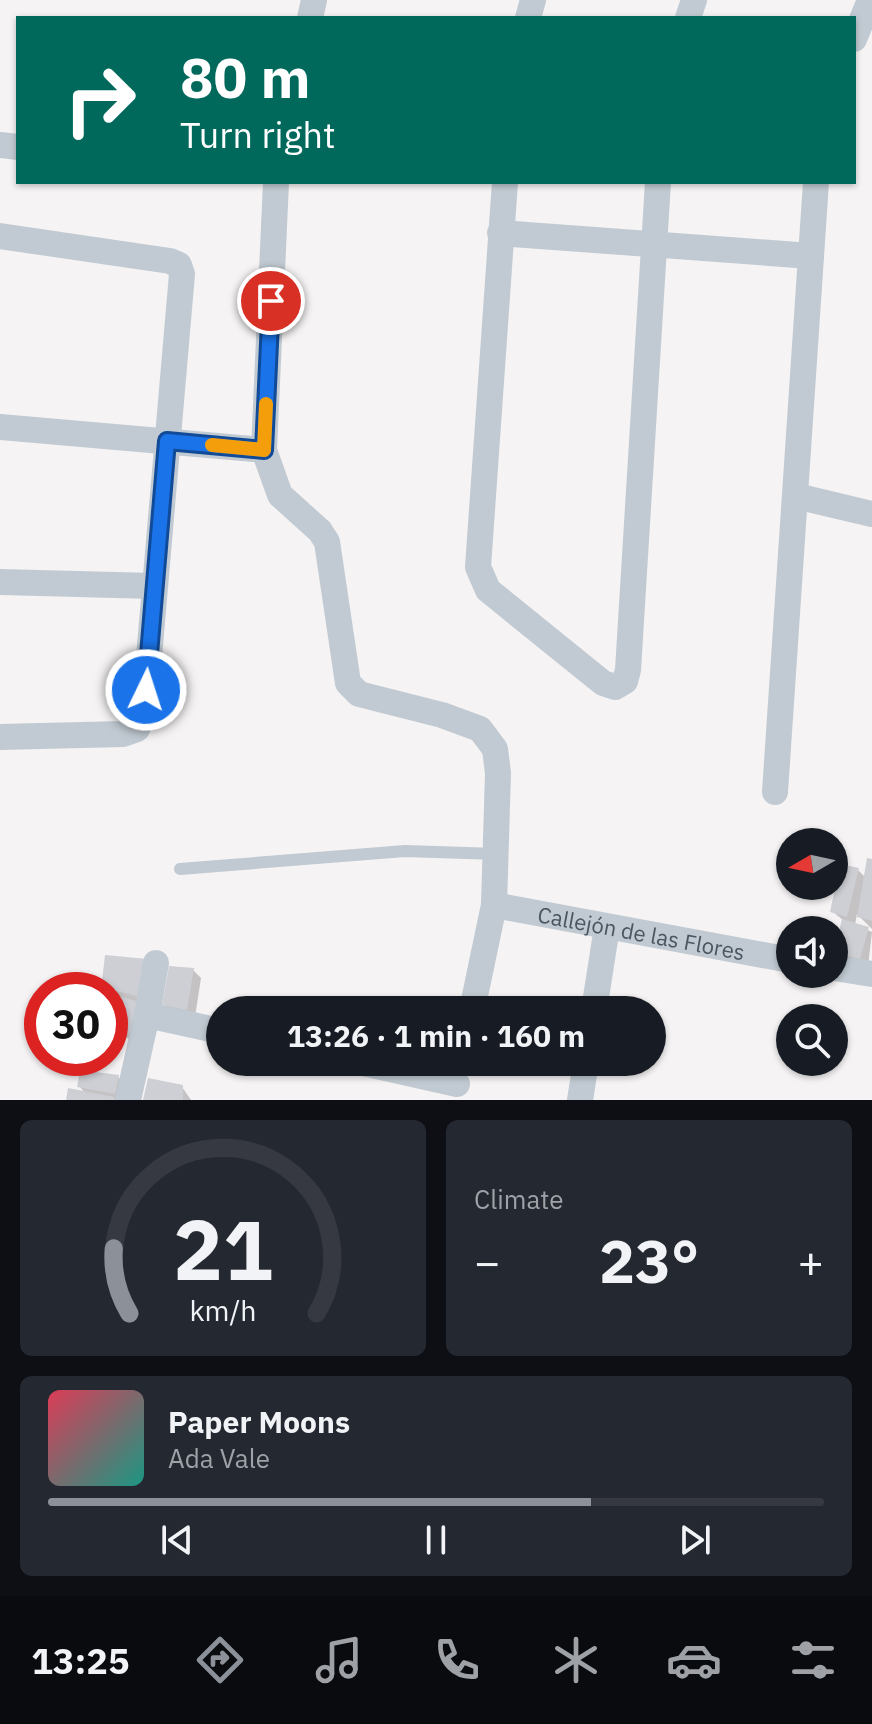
<!DOCTYPE html>
<meta charset="utf-8">
<style>
:root{--surface:#171b24;--page:#242831;--text:#f1f3f6;--muted:#9ea1a6;--line:#363941;--accent:#8c9099}
body{margin:0;font-family:"IBM Plex Sans",sans-serif;background:var(--page);color:var(--text);height:100vh;display:flex;flex-direction:column;font-size:30px;white-space:nowrap}
*{box-sizing:border-box;margin:0}
p{font-size:26px;color:var(--muted)}
.icon{flex:none;width:44px;height:44px;fill:none;stroke:currentColor;stroke-width:2;stroke-linecap:round;stroke-linejoin:round}
.map{position:relative;height:1100px;overflow:hidden}
.sheet{display:flex;flex-direction:column;gap:20px;padding:20px;background:#0d0f14;flex:1}
.sheet>*{flex:none}
.top-card{position:absolute;left:16px;top:16px;width:840px;height:168px;border-radius:0px;box-shadow:0 2px 6px #0004;background:#00695c;color:#fff;overflow:hidden}
.needle{width:52px;rotate:261deg}
.fabs{position:absolute;left:776px;top:828px;display:grid;gap:16px}
.fabs a{display:grid;place-items:center;width:72px;height:72px;border-radius:50%;background:var(--surface);box-shadow:0 2px 6px #0004;font-size:40px}
.speed{position:absolute;left:24px;top:972px;display:flex;gap:16px;font-size:40px;font-weight:700;text-align:center}
.speed>*{display:grid;place-content:center;width:104px;height:104px;border-radius:50%;background:var(--surface);box-shadow:0 2px 6px #0004;line-height:1}
.speed .limit{border:12px solid #d22;background:#fff;color:#111}
.pin{position:absolute;display:grid;place-items:center;width:68px;height:68px;color:#fff;margin:-34px;border:4px solid #fff;border-radius:50%;box-shadow:0 2px 8px #0007}
.me{position:absolute;width:88px;margin:-44px;rotate:4deg;stroke-linejoin:round;filter:drop-shadow(0 0 6px #0008)}
.turn{display:flex;align-items:center;gap:28px;height:168px;padding:0 32px;font-size:36px}
.turn .icon{width:104px;height:104px;stroke-width:2.5}
.turn b{display:block;font-size:56px;line-height:68px}
.big{font-size:60px;font-weight:700;line-height:1.1}
.sheet .tile{flex:1;display:flex;flex-direction:column;justify-content:center;gap:12px;min-width:0;padding:0 28px;border-radius:12px;background:var(--page)}
.sheet .dial{align-items:center;gap:0}
.dial svg{height:208px;overflow:visible;fill:none;stroke:var(--line);stroke-width:7;stroke-linecap:round;text-anchor:middle}
.dial text{fill:var(--text);stroke:none}
.song{display:flex;align-items:center;gap:24px}
.cover{width:96px;height:96px;border-radius:12px;background:linear-gradient(135deg,hsl(350 70% 55%),hsl(170 70% 35%))}
.played{height:8px;border-radius:4px;background:linear-gradient(90deg,var(--accent) 70%,var(--line) 70%)}
.keys{display:flex;justify-content:space-around;direction:ltr}
.heat{display:flex;justify-content:space-between;align-items:center;font-size:44px;direction:ltr}
.sheet .tiles{flex:1;display:grid;gap:20px;grid-template-columns:1fr 1fr}
.tile:last-child{grid-column:span 2}
.trip{position:absolute;left:206px;top:996px;width:460px;height:80px;border-radius:40px;background:var(--surface);box-shadow:0 2px 6px #0004;font-weight:700;line-height:80px;text-align:center}
.dock{display:flex;height:128px;justify-content:space-around;align-items:center;background:#090b0e;color:var(--muted)}
.dock .icon{width:56px;height:56px}
.dock .current{color:var(--accent)}
.dock b{font-size:36px;color:var(--text)}
.map>svg:first-child{display:block}
.shadow{fill:#0003}
.building{fill:#cdcfd5}
.lines{fill:none;stroke-linecap:round;stroke-linejoin:round}
.lane{stroke:#c1cad2;stroke-width:12}
.street{stroke:#c1cad2;stroke-width:26}
.route-casing{stroke:#114b97;stroke-width:20}
.route{stroke:#1a73e8;stroke-width:14}
.slow{stroke:#f59e0b;stroke-width:14}
.labels{text-anchor:middle;dominant-baseline:central;stroke-width:6;stroke-linejoin:round;paint-order:stroke}
.street-label{font-size:22px;fill:#4a5661;stroke:#fff}
</style>
<div class="map">
<svg width="872" height="1100" viewBox="0 0 872 1100">
<rect width="100%" height="100%" fill="#f5f3f3"/>
<path class="shadow" d="M872,861V929L857,914L855,925L872,932L868,966L844,959L835,951L844,921L832,911L858,870L866,878Z
M146,961L141,1042L110,1033V996L120,999L104,981Z
M193,970L201,978L195,1017L172,1012L164,1004Z
M118,1077L126,1085L123,1100H68L86,1094L79,1086Z
M182,1087L191,1100H145Z"/>
<path class="building" d="M867,858L872,859V921L857,917Z
M840,864L859,868L847,917L830,912Z
M842,919L869,927L860,959L834,952Z
M105,955L147,959L141,997L108,989L107,983L102,981Z
M169,966L194,968L187,1010L162,1005Z
M110,994L140,1002L133,1035L110,1028Z
M80,1070L119,1075L115,1094L77,1087Z
M148,1078L183,1085V1100H143Z
M68,1088L114,1097V1100H66Z"/>
<g class="lines">
<path class="lane" d="M180,869L405,851L497,854"/>
<g class="street">
<path d="M310,18L314,0"/>
<path d="M528,18L533,0"/>
<path d="M688,18L694,0"/>
<path d="M854,39L870,0"/>
<path d="M0,145L18,147"/>
<path d="M276,182L264,450L280,495L320,531L327,542L348,683L359,694L442,715L480,729L495,749L498,773L494,905L472,1010"/>
<path d="M505,182L478,567L488,590L603,683L615,687L625,681L628,670L658,182"/>
<path d="M500,233L811,256"/>
<path d="M0,236L170,261L179,265L182,274L144,715L137,729L123,734L0,737"/>
<path d="M0,427L264,450"/>
<path d="M796,496L872,514"/>
<path d="M0,582L154,586"/>
<path d="M775,792L816,182"/>
<path id="s1" d="M494,905L790,960"/>
<path d="M834,968L872,974"/>
<path d="M594,1010L607,927"/>
<path d="M147,1015L156,963"/>
<path d="M359,1062L457,1084"/>
<path d="M128,1100L147,1015L220,1031"/>
<path d="M580,1100L586,1062"/>
</g>
</g>
<g class="lines">
<defs>
<path id="route" d="M146,690L167,441L264,450L271,301"/>
</defs>
<use href="#route" class="route-casing"/>
<use href="#route" class="route"/>
<path class="slow" d="M212,445L264,450L266,404"/>
</g>
<g class="labels">
<g class="street-label">
<text stroke="none"><textPath href="#s1" startOffset="150">Callejón de las Flores</textPath></text>
</g>
</g>
</svg>
<div class="fabs">
<a><svg class="needle" viewBox="-14 -14 28 28"><path d="M0-13l5 13h-10z" fill="#e53935"/><path d="M0 13l5-13h-10z" fill="#9ea1a6"/></svg></a>
<a><svg class="icon" aria-label="sound" viewBox="0 0 24 24"><path d="M4 9h4l5-4v14l-5-4H4zM17 9q2 3 0 6"/></svg></a>
<a><svg class="icon" aria-label="search" viewBox="0 0 24 24"><circle cx="10" cy="10" r="6"/><path d="M15 15l6 6"/></svg></a>
</div>
<div class="speed"><div class="limit">30</div></div>
<div class="pin" style="left:271px;top:301px;background:#d93025"><svg class="icon" aria-label="arrive" viewBox="0 0 24 24"><path d="M6 21V4h12l-3 4 3 4H6"/></svg></div>
<svg class="me" style="left:146px;top:690px" viewBox="-20 -20 40 40"><circle r="17" fill="#1a73e8" stroke="#fff" stroke-width="3"/><path d="M0-11L8 9 0 5-8 9z" fill="#fff"/></svg>
<div class="trip">13:26 · 1 min · 160 m</div>
<div class="top-card">
<div class="turn"><svg class="icon" aria-label="right" viewBox="0 0 24 24"><path d="M7 20v-9h11M14 6l5 5-5 5"/></svg><div><b>80 m</b>Turn right</div></div>
</div>
</div>
<section class="sheet">
<div class="tiles">
<div class="tile dial"><svg viewBox="0 0 100 80">
<path d="M14 69A42 42 0 1 1 86 69"/>
<path d="M14 69A42 42 0 0 1 8 44" stroke="#8c9099"/>
<text x="50" y="56" font-size="32" font-weight="700">21</text>
<text x="50" y="72" font-size="11">km/h</text>
</svg></div>
<div class="tile"><p>Climate</p>
<div class="heat"><a>−</a><b class="big">23°</b><a>+</a></div>
</div>
<div class="tile">
<div class="song"><i class="cover"></i><div><b>Paper Moons</b><p>Ada Vale</p></div></div>
<div class="played"></div>
<div class="keys"><svg class="icon" aria-label="previous" viewBox="0 0 24 24"><path d="M18 5L8 12l10 7zM5 5v14"/></svg><svg class="icon" aria-label="pause" viewBox="0 0 24 24"><path d="M8 5v14M16 5v14"/></svg><svg class="icon" aria-label="next" viewBox="0 0 24 24"><path d="M6 5l10 7-10 7zM19 5v14"/></svg></div>
</div>
</div>
</section>
<nav class="dock">
<b>13:25</b>
<svg class="icon current" aria-label="directions" viewBox="0 0 24 24"><path d="M12 3l9 9-9 9-9-9zM9 14v-3h6M13 9l2 2-2 2"/></svg>
<svg class="icon" aria-label="music" viewBox="0 0 24 24"><path d="M9 18V5l10-2v13"/><circle cx="6" cy="18" r="3"/><circle cx="16" cy="16" r="3"/></svg>
<svg class="icon" aria-label="phone" viewBox="0 0 24 24"><path d="M5 4h4l2 5-3 2q2 4 5 5l2-3 5 2v4C11 20 4 13 5 4z"/></svg>
<svg class="icon" aria-label="climate" viewBox="0 0 24 24"><path d="M12 3v18M4 7l16 10M4 17L20 7"/></svg>
<svg class="icon" aria-label="car" viewBox="0 0 24 24"><path d="M5 17H2v-5l4-1 3-4h7l3 4 3 1v5h-3M9 17h6M6 11h13"/><circle cx="7" cy="17" r="2"/><circle cx="17" cy="17" r="2"/></svg>
<svg class="icon" aria-label="filters" viewBox="0 0 24 24"><path d="M4 7h16M4 17h16"/><circle cx="9" cy="7" r="2"/><circle cx="15" cy="17" r="2"/></svg>
</nav>
